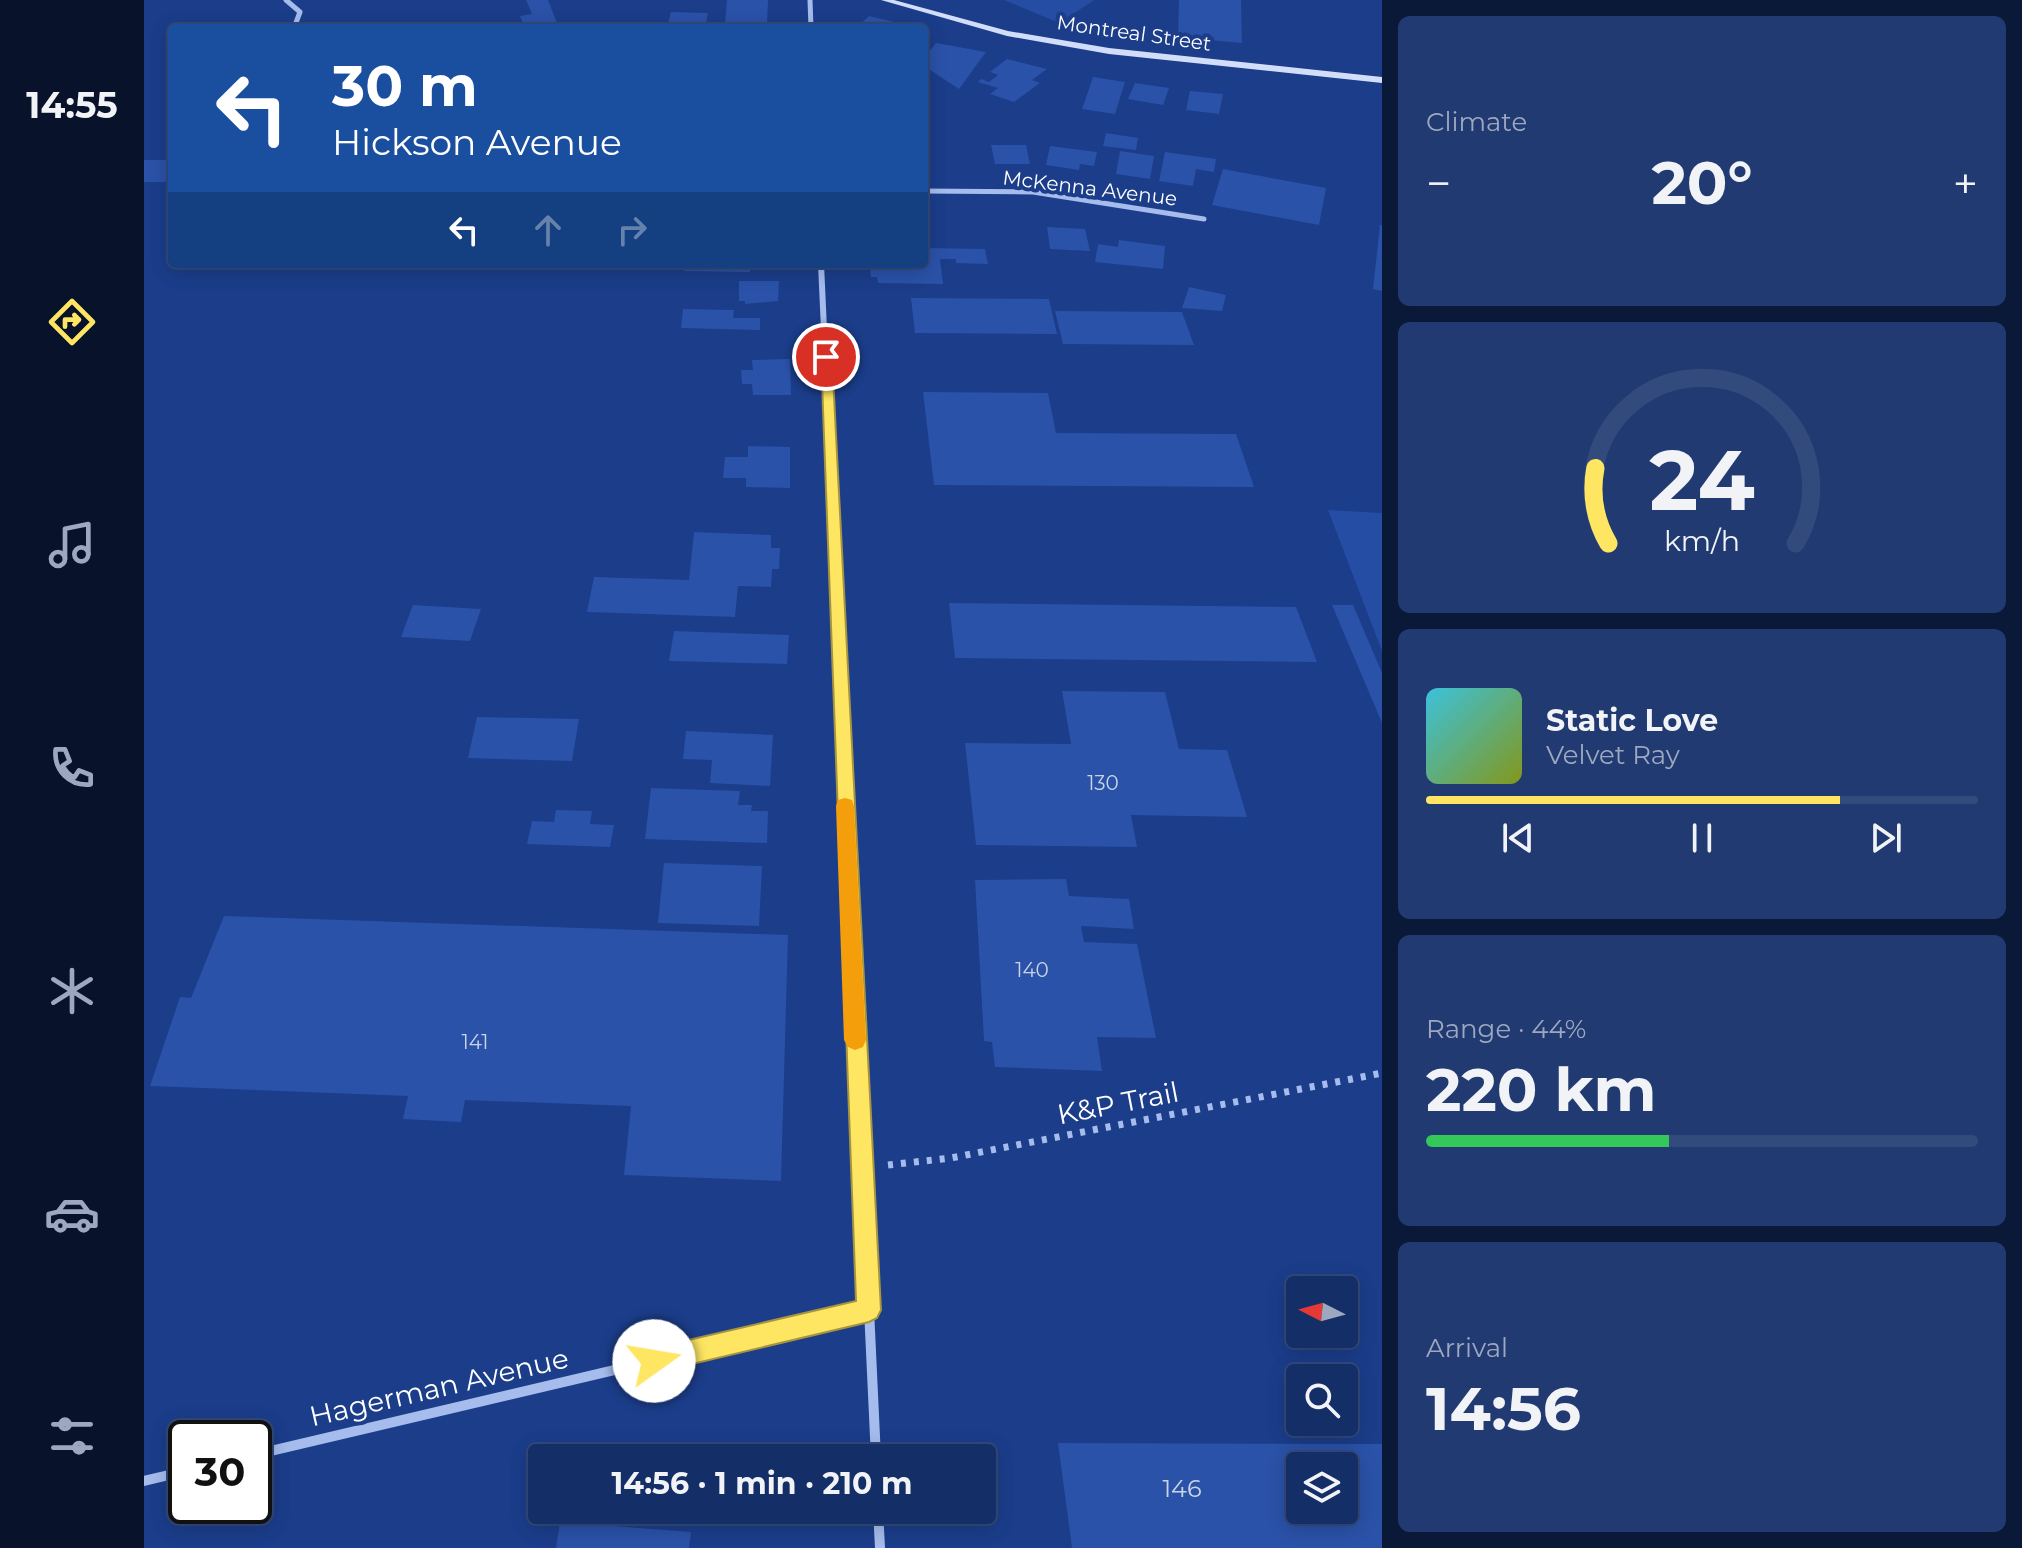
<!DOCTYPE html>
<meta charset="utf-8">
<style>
:root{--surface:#142e68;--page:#213a71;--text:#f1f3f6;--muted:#9da8c0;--line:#334a7c;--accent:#fee562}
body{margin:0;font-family:Montserrat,sans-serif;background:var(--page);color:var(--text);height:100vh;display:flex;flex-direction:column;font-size:30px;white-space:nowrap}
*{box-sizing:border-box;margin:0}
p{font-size:26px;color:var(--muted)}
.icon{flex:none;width:44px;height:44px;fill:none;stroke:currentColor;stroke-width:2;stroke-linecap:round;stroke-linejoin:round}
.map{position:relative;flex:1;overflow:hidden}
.drawer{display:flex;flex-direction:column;gap:16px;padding:16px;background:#0b1939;width:640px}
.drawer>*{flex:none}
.top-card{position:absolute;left:24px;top:24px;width:760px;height:244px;border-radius:8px;box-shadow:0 4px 20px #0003,0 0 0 2px var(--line);background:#1a4fa0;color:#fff;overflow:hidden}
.needle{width:52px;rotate:276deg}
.fabs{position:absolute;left:1142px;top:1276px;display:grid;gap:16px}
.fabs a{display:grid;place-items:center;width:72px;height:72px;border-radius:8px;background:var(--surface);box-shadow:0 4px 20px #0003,0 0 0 2px var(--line);font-size:40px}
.speed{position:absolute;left:24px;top:1420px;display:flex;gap:16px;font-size:40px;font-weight:700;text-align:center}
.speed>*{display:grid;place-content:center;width:104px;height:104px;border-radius:50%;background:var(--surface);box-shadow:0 4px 20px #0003,0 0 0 2px var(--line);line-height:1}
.speed .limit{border:4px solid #111;border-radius:12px;background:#fff;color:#111}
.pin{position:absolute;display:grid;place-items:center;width:68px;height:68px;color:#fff;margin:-34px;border:4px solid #fff;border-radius:50%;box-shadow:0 2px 8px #0007}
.me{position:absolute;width:88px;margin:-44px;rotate:77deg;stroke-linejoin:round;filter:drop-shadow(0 0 6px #0008)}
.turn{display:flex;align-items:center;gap:28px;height:168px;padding:0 32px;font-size:36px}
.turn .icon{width:104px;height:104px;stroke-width:2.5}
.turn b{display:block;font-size:56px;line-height:68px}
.lanes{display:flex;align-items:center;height:76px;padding:0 32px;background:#0003;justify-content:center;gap:40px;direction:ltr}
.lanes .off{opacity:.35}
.big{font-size:60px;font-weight:700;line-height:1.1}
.drawer .card{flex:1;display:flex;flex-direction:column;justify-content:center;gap:12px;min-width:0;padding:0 28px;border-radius:12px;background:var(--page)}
.drawer .dial{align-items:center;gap:0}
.dial svg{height:208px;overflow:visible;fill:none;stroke:var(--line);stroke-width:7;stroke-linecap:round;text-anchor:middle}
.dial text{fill:var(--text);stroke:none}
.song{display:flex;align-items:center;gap:24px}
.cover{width:96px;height:96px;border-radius:12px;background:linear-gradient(135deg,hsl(190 70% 55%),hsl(70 70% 35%))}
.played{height:8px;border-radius:4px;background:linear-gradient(90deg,var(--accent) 75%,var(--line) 75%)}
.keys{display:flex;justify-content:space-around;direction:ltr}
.heat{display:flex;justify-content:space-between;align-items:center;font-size:44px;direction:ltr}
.charge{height:12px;border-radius:6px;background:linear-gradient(90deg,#34c759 44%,var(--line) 0)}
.trip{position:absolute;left:384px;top:1444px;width:468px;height:80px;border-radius:8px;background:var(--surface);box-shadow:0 4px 20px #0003,0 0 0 2px var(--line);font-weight:700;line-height:80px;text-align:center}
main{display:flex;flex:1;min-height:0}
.menu{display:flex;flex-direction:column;width:144px;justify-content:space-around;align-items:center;background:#08122a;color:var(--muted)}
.menu .icon{width:56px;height:56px}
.menu .active{color:var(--accent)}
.menu b{font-size:36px;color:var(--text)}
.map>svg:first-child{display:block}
.green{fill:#244da3}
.building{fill:#2a52a8;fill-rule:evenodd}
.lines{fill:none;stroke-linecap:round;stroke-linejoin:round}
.path{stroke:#a5bced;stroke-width:7;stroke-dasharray:5 8;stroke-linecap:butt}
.street-far3{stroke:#a5bced;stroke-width:5}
.street-far2{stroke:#a5bced;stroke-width:6}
.street-far1{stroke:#a5bced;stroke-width:8}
.street{stroke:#a5bced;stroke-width:10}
.secondary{fill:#d2def9;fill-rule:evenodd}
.route{fill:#fee562;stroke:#a59540;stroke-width:2}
.slow{fill:#f59e0b}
.labels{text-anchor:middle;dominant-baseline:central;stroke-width:8;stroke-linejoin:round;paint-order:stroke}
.far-street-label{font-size:20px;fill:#fff;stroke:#1b3d8a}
.number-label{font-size:20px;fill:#cad4e9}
.near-number-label{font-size:24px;fill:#cad4e9}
.near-street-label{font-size:28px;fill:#fff;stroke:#1b3d8a}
</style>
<main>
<nav class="menu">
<b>14:55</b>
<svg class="icon active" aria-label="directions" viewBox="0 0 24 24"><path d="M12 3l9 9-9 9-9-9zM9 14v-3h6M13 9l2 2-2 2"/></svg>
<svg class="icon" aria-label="music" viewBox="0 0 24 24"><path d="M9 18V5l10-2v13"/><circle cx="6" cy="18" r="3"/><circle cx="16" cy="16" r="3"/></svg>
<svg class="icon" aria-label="phone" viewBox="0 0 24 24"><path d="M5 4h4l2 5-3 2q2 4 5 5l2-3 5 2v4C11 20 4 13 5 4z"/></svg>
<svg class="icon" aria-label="climate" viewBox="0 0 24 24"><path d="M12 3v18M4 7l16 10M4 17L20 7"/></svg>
<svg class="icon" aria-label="car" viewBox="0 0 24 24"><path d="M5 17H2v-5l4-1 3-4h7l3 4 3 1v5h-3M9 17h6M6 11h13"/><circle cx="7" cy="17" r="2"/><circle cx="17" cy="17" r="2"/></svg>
<svg class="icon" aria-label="filters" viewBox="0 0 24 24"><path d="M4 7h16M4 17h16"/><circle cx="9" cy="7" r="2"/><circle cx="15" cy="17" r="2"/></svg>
</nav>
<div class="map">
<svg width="1238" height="1548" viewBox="0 0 1238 1548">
<rect width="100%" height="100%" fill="#1b3d8a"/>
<path class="green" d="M860,0H949V1L915,23Z
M1184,510L1238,513V651Z"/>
<path class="building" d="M382,0H404L415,28H381L376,16L388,14Z
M583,0H624L623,24H581Z
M1035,0H1097L1098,43L1034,37Z
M527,12L564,13L561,28H523Z
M725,16L750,22L743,28H712Z
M792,43L842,52L815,89L780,66V58Z
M863,59L903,69L888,80L896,83L870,102L846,94L854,88L834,82L837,79L845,82L854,75L846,72Z
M949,77L981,82L971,114L938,109Z
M991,83L1025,88L1019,105L984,99Z
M1046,91L1079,94L1075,114L1042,110Z
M962,133L994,138L992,150L959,146Z
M847,145H882L886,164H851Z
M906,146L953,152L950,166L936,164L935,170L902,165Z
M976,151L1010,156L1006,179L972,174Z
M1021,152L1072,159L1070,172L1052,169L1049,186L1015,181Z
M0,160H28V171L21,182H0Z
M1079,169L1182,188L1175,225L1068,205Z
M1236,225H1238V291L1229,289Z
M903,227L941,229L946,251L906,249Z
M975,240L1021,246L1019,269L951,262L954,244L974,247Z
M780,248L841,249L844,264L812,263V259H796L799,284L734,283L733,277H727L726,267H732V264H780Z
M541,264H606V272L540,271Z
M595,281H635L634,301L601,304V301H595Z
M1045,287L1082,295L1078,311L1038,308Z
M767,298L905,299L913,334L771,333Z
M539,309L590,310L589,318H616V330L537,328Z
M911,311L1038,312L1050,345L919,344Z
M646,359L647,395H609L608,384H598L597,370H609L608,360Z
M779,392L904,393L912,433L1092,434L1110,487L790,485Z
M604,446L646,447V488L602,487V478H579L581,457H604Z
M550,532L627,535V548H636L635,569H628L627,587L594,586L591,617L443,612L450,577L545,580Z
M805,603L1152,607L1173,662L811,658Z
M269,605L337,609L326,641L257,637Z
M1188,605H1209L1238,673V723Z
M530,631L645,635L643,664L525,661Z
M918,691L1021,692L1035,749L1083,750L1103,817L987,815L993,847L832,845L821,743L927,744Z
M333,717L435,719L428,761L324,758Z
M542,731L629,735L626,786L566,783L568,760L539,759Z
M507,788L596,791L594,805H608L607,811H624L623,843L501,839Z
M412,810L448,811L446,824L470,825L466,847L383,844L388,821L410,822Z
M520,863L618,866L615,926L514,923Z
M922,879L925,896L985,899L990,929L937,926L940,942L993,944L1012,1038L953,1037L958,1071L851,1067L848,1042L840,1041L831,880Z
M80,916L644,935L637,1181L480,1175L487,1106L321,1100L317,1122L259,1119L264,1096L6,1086L36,997L47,998Z
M914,1443L1238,1444V1548H928ZM1156,1466H1200V1510H1156Z
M416,1522L547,1532L545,1548H412Z"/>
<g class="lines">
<path class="path" d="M744,1165L807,1158L1238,1073"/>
<path class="street-far3" d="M142,0L156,12L150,28
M666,0L667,28
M780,191L889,192L1060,219"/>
<path class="street-far2" d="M677,264L691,569"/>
<path class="street-far1" d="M691,567L711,992"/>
<path class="street" d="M710,990L732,1458
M110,1455L725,1310
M0,1481L42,1471
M734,1510L736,1548"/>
<path class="secondary" d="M737,0H750L864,31L965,48L1238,77V83L965,54L863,36Z"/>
</g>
<path class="route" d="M677,355L688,357L737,1310L733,1318L725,1322L510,1373L501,1369L498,1361L501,1352L510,1348L712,1301Z"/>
<path class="slow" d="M701,798L708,800L710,806L722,1040L719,1047L711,1050L704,1047L700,1040L692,806L694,800Z"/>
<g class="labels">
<g class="far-street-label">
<text transform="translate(990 33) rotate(8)">Montreal Street</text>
<text transform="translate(946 188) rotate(7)">McKenna Avenue</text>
</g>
<g class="number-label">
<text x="959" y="783">130</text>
<text x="888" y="970">140</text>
<text x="331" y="1042">141</text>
</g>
<g class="near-number-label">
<text x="1038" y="1488">146</text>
</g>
<g class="near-street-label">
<text transform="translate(974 1103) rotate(-11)">K&amp;P Trail</text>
<text transform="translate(295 1387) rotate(-13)">Hagerman Avenue</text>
</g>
</g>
</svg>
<div class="fabs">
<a><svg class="needle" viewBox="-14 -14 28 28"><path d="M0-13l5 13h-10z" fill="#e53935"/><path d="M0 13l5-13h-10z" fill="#9da8c0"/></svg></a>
<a><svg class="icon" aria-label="search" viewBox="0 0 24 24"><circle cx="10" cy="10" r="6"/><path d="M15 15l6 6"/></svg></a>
<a><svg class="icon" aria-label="layers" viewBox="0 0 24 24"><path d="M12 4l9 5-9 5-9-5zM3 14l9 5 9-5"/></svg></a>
</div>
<div class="speed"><div class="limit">30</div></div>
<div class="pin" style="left:682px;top:357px;background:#d93025"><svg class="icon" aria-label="arrive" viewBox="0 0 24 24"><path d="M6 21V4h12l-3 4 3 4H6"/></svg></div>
<svg class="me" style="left:510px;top:1361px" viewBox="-20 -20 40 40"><circle r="19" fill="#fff"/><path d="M0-13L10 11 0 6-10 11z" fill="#fee562"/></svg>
<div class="trip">14:56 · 1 min · 210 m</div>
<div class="top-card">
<div class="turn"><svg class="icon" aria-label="left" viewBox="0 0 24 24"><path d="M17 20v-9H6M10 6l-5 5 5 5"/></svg><div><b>30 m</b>Hickson Avenue</div></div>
<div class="lanes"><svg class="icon" aria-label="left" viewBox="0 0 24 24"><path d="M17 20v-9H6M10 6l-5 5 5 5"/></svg><svg class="icon off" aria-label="ahead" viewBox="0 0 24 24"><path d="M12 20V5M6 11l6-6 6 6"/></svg><svg class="icon off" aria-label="right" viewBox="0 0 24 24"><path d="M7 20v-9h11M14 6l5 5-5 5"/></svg></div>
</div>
</div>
<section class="drawer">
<div class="card"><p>Climate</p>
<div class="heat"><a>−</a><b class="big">20°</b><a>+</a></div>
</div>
<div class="card dial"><svg viewBox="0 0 100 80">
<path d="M14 69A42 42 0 1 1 86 69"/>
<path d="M14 69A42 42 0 0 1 9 40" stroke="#fee562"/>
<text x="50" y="56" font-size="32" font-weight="700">24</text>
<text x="50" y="72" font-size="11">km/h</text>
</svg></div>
<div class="card">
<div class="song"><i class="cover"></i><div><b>Static Love</b><p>Velvet Ray</p></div></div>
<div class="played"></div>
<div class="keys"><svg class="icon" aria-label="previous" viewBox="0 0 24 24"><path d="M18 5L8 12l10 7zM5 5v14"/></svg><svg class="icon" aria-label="pause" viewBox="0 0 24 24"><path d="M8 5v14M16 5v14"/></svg><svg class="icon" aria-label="next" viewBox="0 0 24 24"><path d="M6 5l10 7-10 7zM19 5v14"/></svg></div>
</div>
<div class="card"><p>Range · 44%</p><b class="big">220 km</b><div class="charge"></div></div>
<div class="card"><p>Arrival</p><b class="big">14:56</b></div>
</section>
</main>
